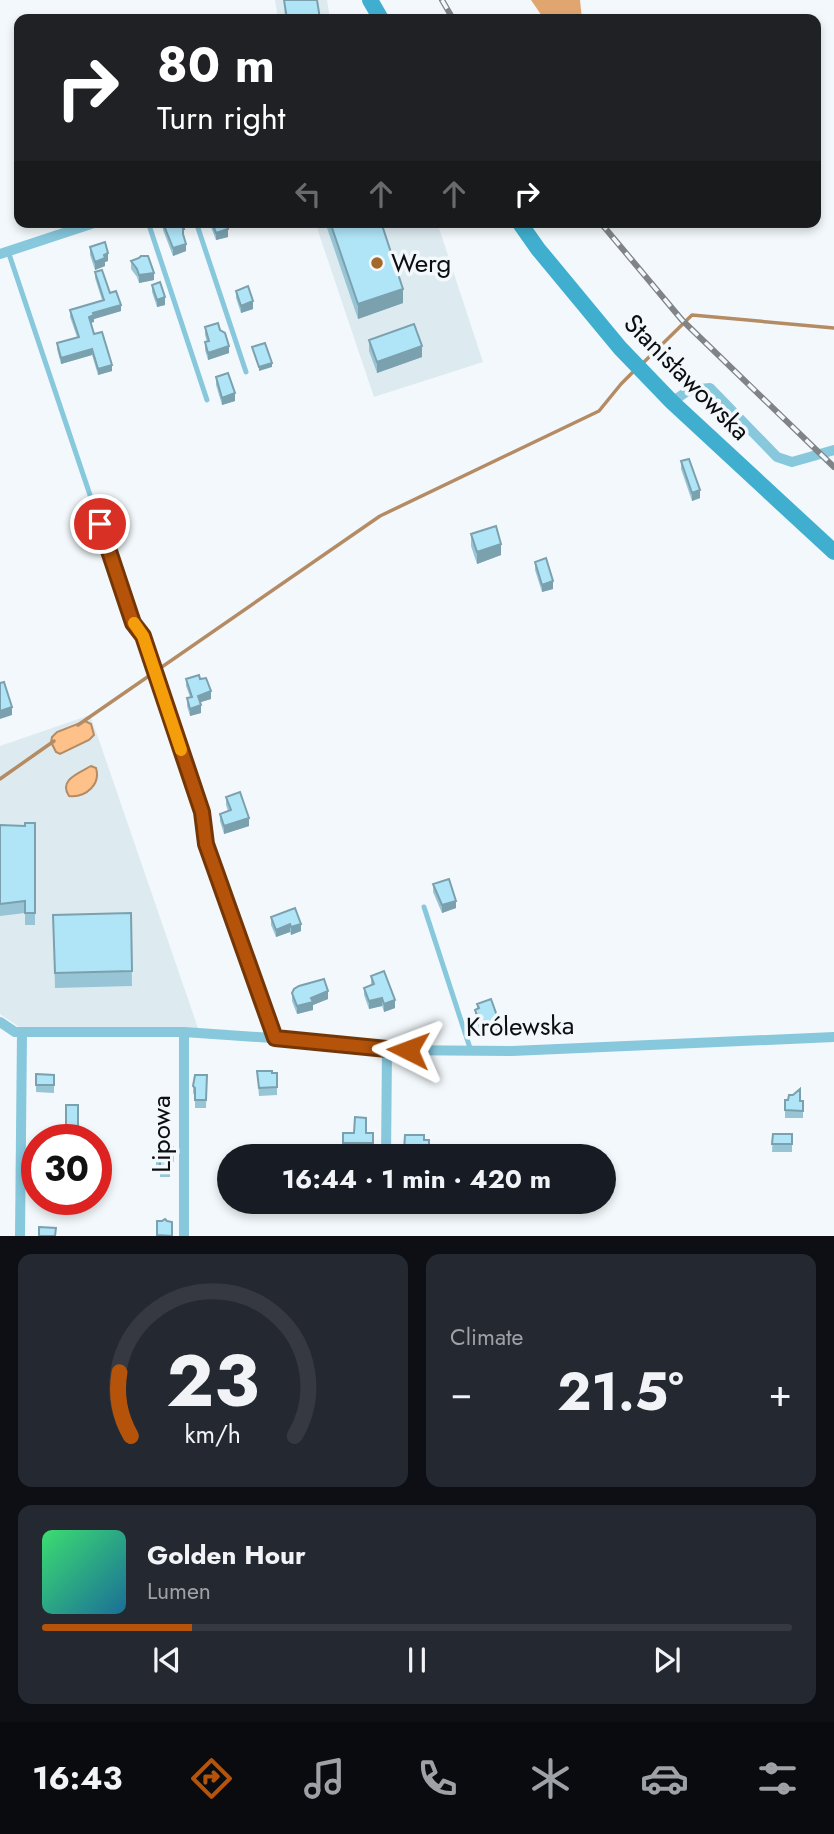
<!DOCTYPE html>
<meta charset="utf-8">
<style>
:root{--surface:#171b24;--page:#242831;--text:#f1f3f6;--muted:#9ea1a6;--line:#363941;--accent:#b45309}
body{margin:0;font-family:Jost,sans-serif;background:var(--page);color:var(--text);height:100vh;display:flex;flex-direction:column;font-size:26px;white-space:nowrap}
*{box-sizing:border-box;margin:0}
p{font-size:23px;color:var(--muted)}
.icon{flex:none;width:38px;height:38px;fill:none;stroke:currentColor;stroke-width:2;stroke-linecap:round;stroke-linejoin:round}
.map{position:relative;height:1236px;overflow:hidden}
.details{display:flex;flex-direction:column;gap:18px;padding:18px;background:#0d0f14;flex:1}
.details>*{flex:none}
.guide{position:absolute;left:14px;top:14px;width:807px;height:214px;border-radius:14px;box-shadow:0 4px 10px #0003;background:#202124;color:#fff;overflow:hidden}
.speed{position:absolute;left:21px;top:1124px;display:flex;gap:14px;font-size:35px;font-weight:700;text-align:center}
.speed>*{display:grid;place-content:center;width:91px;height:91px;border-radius:50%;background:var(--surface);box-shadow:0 4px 10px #0003;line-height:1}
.speed .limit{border:10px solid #d22;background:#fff;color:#111}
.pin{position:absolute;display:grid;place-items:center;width:60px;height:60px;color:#fff;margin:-30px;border:4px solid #fff;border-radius:50%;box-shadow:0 2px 7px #0007}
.me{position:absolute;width:77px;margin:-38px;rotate:273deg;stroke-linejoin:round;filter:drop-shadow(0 0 5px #0008)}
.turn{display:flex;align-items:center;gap:24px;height:147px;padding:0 28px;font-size:32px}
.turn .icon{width:91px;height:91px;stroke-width:2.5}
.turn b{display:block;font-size:49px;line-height:60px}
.lanes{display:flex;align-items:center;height:66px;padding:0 28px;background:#0003;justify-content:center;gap:35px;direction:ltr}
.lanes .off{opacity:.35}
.big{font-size:52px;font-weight:700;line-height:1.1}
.details .card{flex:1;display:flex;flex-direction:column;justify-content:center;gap:10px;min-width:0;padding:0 24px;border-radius:14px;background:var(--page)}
.details .dial{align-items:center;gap:0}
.dial svg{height:182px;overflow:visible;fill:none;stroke:var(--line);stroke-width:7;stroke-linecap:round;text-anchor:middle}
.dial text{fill:var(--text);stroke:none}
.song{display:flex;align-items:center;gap:21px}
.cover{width:84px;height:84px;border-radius:10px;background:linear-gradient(135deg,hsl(140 70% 55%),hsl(200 70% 35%))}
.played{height:7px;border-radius:4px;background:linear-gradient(90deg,var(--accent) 20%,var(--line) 20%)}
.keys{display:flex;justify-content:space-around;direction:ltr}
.heat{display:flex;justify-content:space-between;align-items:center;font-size:38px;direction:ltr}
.details .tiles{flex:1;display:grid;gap:18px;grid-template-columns:1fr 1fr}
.card:last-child{grid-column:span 2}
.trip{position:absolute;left:217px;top:1144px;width:399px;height:70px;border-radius:35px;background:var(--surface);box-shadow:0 4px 10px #0003;font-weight:700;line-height:70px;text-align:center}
.tabs{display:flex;height:112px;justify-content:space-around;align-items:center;background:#090b0e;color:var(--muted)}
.tabs .icon{width:49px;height:49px}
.tabs .active{color:var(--accent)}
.tabs b{font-size:32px;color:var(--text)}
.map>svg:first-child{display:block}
.built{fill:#ddebf1}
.forest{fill:#e1a66f}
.water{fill:#fdc189;stroke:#b58b64;stroke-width:2}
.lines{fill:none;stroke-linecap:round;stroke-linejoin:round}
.stream{stroke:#b58b64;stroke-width:3.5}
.lane{stroke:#87c8dd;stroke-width:5}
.street{stroke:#87c8dd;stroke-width:10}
.secondary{stroke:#40afcf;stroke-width:16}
.rail-casing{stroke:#808486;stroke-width:6}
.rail{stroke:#f2f8fb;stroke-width:3.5;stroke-dasharray:10;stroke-linecap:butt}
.wall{fill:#97c5d5}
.shaded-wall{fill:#7ba0ae}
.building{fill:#b0e5f8;stroke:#7ba0ae;stroke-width:2}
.route-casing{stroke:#753606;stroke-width:18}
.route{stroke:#b45309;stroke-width:12}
.slow{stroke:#f59e0b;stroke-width:12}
.poi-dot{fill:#a4692a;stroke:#f2f8fb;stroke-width:2.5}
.labels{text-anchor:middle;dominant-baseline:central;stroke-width:7;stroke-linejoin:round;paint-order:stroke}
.poi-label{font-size:26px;fill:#0c0e0f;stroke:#f2f8fb;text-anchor:start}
.street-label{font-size:26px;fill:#0c0e0f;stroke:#f2f8fb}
</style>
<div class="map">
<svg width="834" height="1236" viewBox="0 0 834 1236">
<rect width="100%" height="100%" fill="#f2f8fb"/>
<path class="built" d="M275,0H327L330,19H278Z
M315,222H437L483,362L374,397Z
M90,715L100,743L198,1028L19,1027L0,1014V746Z"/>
<path class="forest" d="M531,0H580L582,19H544Z"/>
<path class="water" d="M85,721L91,724L94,735L89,740L60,754L56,752L51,742L52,737L57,732Z
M91,766L96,768C101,784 86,798 69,796C58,780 79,773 91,766Z"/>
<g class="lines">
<path class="stream" d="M643,363L692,315L834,328
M78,725L380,516L599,411L621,384L635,370
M0,779L54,741"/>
<path class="lane" d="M148,222L207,400
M196,222L246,372
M8,251L133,623L143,636L202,812L206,844L275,1038
M424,907L471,1051"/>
<path class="street" d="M0,254L97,222
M672,402L689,390L710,388L777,457L792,462L834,450
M0,1022L15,1032H184L272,1038L387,1050L512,1051L834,1037
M386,1157L387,1050
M20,1236L22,1032
M184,1236V1032"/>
<path class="secondary" d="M370,0L381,19
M519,222L538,249L620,348L672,402L834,552"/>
<defs>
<path id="rail" d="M442,0L453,19
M600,222L682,320L834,467"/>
</defs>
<use href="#rail" class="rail-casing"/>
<use href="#rail" class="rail"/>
</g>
<path class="wall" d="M284,0L320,19H285Z
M209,222H227L228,237L216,240Z
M325,222H381L403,303L358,319Z
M163,223L184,236L186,251L173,256L163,230Z
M90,247L108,261L105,262V266L95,270L90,255Z
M131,261L154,280L139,283L137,277L131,269Z
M95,272L110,293L121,311L94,319V322L91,323L94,334L112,371L98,375L92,355L61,364L57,349V343L77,337L70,317V310L102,300L95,278Z
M152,285L165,305L157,307L152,292Z
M236,291L253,309L241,313L236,298Z
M205,327L229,353L208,360L205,350V342H207L205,335Z
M369,340L422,357L377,373L369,351Z
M216,377L235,401L222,405L216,385Z
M681,461L700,498L692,501L681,469Z
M471,534L501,555L477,564L471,546Z
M535,562L553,589L542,592L535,570Z
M186,679L211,699L200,702L201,713L190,716L187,706V698L190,697L186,686Z
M226,797L249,826L224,834L220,821V814L228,811L226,805Z
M35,823V925H25V913L0,916V904Z
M433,884L456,908L442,913L433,892Z
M295,908L301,931L291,935L290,932L276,937L271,925V917Z
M131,913L132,986L55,988L53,915Z
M371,976L395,1008L384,1012L382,1006L369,1009L364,995V988L371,985Z
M292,993L328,999L313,1005V1010L297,1014L292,1001Z
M477,1004L501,1035L491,1038L490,1034L482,1036L475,1018V1010L477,1009Z
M257,1071L277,1073V1095L259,1096Z
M36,1074L54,1075V1093L36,1092Z
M207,1075L206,1108H195V1096L193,1093V1086Z
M785,1100L803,1101V1118H785Z
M66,1105H78V1136H66Z
M343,1133H373V1151H343Z
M773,1134H792V1152H772Z
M405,1135L429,1140V1157H404Z
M156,1147H173V1169H170V1177H160V1169H156Z"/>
<path class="shaded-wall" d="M228,229V237L216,240V233Z
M186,244V251L173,256V248Z
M108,253V261L105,262V266L95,270V262L104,255Z
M154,273V280L139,283V275Z
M403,289V303L358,319V304Z
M165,297V305L157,307V300Z
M253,301V309L241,313V306Z
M121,305V311L94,319V322L89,323V317L93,313Z
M229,346V353L208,360V353Z
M422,346V357L377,373V362Z
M92,349V355L61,364V358Z
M272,363V367L259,371V367Z
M112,365V371L98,375V369Z
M235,393V401L222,405V398Z
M700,490V498L692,501V493Z
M501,544V555L477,564V552Z
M553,581V589L542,592V585Z
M211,691V699L198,703V696Z
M201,705V713L190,716V709Z
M12,707V715L0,719V711Z
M249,818V826L224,834V826Z
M456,901V908L442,913V905Z
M290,924V932L276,937V930Z
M301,924V931L291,935V927Z
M328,991V999L313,1005V1010L297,1014V1006L311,998Z
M382,998V1006L369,1009V1001Z
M395,1000V1008L384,1012V1004Z
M490,1026V1034L482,1036V1028Z
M501,1027V1035L491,1038V1030Z"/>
<path class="building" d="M284,0H317L320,19H287Z
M177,222H182L184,229H183V234L186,244L173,248L163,223Z
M212,222H226L228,229L216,233Z
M330,222H381L403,289L358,304Z
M105,242L108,253L104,255L105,258L95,262L90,247Z
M141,256H148L154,273L139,275L137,269L131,261L139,258Z
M102,270L110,293L116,291L121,305L93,313L94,315L89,317L94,334L102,332L112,365L98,369L92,349L61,358L57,343L79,337L70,310L104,300L95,272Z
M160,282L165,297L157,300L152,285Z
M248,286L253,301L241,306L236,291Z
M218,323L220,330L225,333L229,346L208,353L205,342L209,341L205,327Z
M414,324L422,346L377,362L369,340Z
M265,343L272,363L259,367L252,347Z
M228,373L235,393L222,398L216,377Z
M689,459L700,490L692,493L681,461Z
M496,526L501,544L477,552L471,534Z
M546,558L553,581L542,585L535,562Z
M199,675L200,679L206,678L211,691L198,696L201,705L190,709L187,698L192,697L186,679Z
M4,682L12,707L0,711V683Z
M240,792L249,818L224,826L220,814L231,810L226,797Z
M25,823H35V913H25V901L0,904V825L25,826Z
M449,879L456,901L442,905L433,884Z
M295,908L301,924L291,927L290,924L276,930L271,917Z
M131,913L132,971L55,973L53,915Z
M384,971L395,1000L384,1004L382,998L369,1001L364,988L374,984L371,976Z
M324,979L328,991L311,998L313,1002L297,1006L292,993L294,989L299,986Z
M491,999L501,1027L491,1030L490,1026L482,1028L475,1010L479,1008L477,1004Z
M257,1071H272V1073H277V1087L259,1088Z
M36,1074L54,1075V1085H36Z
M195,1075H207L206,1100H195V1088L193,1086Z
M800,1089V1101H803V1111L785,1110V1100H788L789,1095H793Z
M66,1105H78V1129H66Z
M355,1117L366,1118V1133H373V1143H343V1133H354Z
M773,1134H792V1144H772Z
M405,1135H424V1140H429V1151H404Z
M165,1144L168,1147H173V1161H170V1170H160V1161H156V1147H161Z
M165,1219L167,1221L172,1222V1236L157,1235V1221H162Z
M39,1227L56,1228L55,1236H39Z"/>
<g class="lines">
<defs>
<path id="route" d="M100,524L133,623L143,636L202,812L206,844L275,1038L387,1049L408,1050"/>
</defs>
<use href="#route" class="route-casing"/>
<use href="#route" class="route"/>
<path class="slow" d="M134,623L143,636L181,750"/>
</g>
<circle class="poi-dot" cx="377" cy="263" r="7"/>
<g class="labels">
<g class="poi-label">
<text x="391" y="263">Werg</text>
</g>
<g class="street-label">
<text transform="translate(687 377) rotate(45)">Stanisławowska</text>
<text transform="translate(520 1026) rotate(-1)">Królewska</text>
<text transform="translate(161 1134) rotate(-90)">Lipowa</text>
</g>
</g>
</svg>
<div class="speed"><div class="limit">30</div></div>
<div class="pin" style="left:100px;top:524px;background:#d93025"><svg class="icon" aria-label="arrive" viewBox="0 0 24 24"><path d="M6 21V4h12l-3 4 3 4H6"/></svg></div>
<svg class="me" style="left:408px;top:1050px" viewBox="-20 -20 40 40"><path d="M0-17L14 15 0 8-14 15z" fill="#b45309" stroke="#fff" stroke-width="4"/></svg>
<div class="trip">16:44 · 1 min · 420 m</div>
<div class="guide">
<div class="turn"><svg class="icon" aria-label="right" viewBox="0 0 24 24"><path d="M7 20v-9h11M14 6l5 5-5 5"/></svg><div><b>80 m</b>Turn right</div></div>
<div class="lanes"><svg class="icon off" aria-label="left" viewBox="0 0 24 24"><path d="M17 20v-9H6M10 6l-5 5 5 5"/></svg><svg class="icon off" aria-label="ahead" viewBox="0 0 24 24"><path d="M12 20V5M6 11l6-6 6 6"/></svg><svg class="icon off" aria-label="ahead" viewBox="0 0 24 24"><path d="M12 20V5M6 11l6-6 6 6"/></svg><svg class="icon" aria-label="right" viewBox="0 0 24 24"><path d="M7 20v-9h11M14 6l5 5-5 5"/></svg></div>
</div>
</div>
<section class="details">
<div class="tiles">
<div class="card dial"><svg viewBox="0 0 100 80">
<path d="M14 69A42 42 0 1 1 86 69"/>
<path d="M14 69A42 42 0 0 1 9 41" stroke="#b45309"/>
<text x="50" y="56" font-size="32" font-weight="700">23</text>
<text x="50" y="72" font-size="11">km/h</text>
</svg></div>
<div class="card"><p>Climate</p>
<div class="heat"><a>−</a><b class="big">21.5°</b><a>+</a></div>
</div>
<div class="card">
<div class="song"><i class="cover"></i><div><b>Golden Hour</b><p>Lumen</p></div></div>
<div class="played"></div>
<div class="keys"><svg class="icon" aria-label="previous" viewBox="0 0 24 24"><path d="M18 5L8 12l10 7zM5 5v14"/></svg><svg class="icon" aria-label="pause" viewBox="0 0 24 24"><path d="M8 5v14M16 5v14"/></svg><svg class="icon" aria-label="next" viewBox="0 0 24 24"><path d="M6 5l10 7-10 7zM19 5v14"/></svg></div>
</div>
</div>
</section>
<nav class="tabs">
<b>16:43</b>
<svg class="icon active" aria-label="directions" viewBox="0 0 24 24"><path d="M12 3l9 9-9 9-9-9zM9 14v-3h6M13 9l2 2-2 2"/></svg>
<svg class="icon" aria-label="music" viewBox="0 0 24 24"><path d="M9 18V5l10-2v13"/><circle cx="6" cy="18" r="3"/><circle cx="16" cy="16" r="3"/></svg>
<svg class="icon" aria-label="phone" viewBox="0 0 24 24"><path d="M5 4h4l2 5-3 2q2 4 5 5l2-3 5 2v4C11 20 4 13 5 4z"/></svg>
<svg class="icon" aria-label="climate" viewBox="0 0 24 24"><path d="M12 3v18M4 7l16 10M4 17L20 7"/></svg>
<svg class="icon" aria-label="car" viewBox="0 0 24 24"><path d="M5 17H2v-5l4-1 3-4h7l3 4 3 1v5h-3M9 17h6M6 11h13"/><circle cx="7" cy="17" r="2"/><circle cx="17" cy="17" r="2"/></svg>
<svg class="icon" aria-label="filters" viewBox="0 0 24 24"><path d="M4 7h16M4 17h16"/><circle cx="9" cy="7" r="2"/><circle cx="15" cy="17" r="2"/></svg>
</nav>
